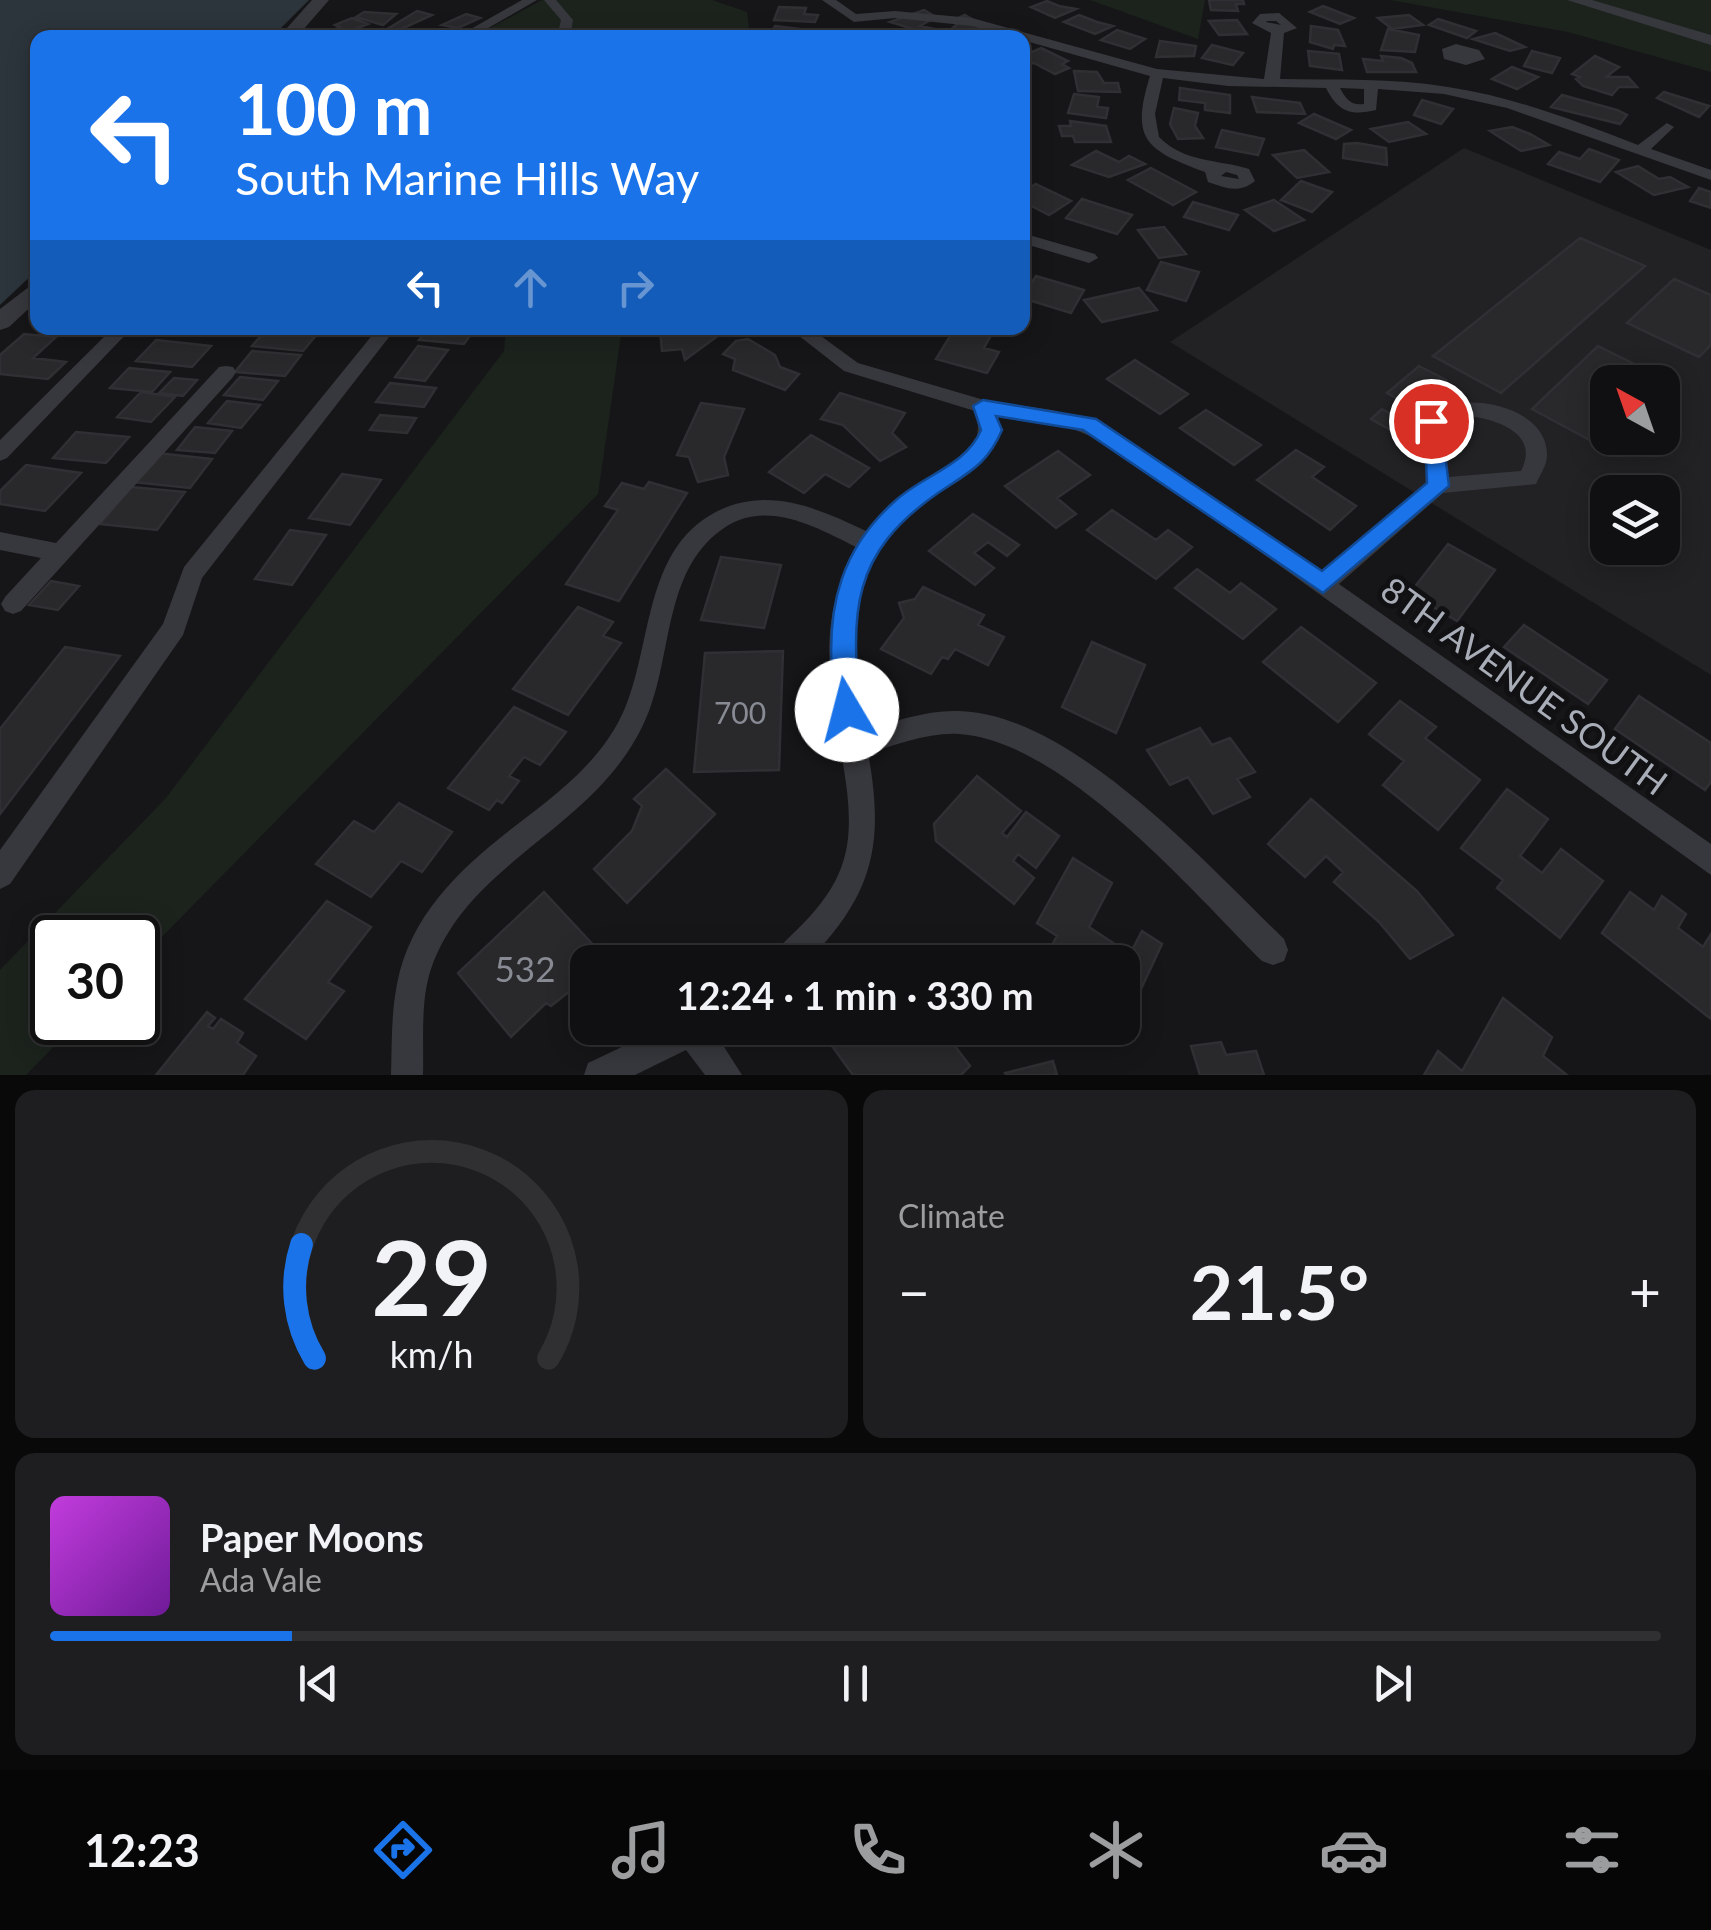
<!DOCTYPE html>
<meta charset="utf-8">
<style>
:root{--surface:#101012;--page:#1e1e20;--text:#f1f3f6;--muted:#9c9d9f;--line:#303032;--accent:#1a73e8}
body{margin:0;font-family:Lato,sans-serif;background:var(--page);color:var(--text);height:100vh;display:flex;flex-direction:column;font-size:38px;white-space:nowrap}
*{box-sizing:border-box;margin:0}
p{font-size:32px;color:var(--muted)}
.icon{flex:none;width:55px;height:55px;fill:none;stroke:currentColor;stroke-width:2;stroke-linecap:round;stroke-linejoin:round}
.map{position:relative;height:1075px;overflow:hidden}
.sheet{display:flex;flex-direction:column;gap:15px;padding:15px;background:#09090a;flex:1}
.sheet>*{flex:none}
.banner{position:absolute;left:30px;top:30px;width:1000px;height:305px;border-radius:20px;box-shadow:0 5px 25px #0003,0 0 0 2px var(--line);background:#1a73e8;color:#fff;overflow:hidden}
.needle{width:65px;rotate:320deg}
.fabs{position:absolute;left:1590px;top:365px;display:grid;gap:20px}
.fabs a{display:grid;place-items:center;width:90px;height:90px;border-radius:20px;background:var(--surface);box-shadow:0 5px 25px #0003,0 0 0 2px var(--line);font-size:50px}
.speed{position:absolute;left:30px;top:915px;display:flex;gap:20px;font-size:50px;font-weight:700;text-align:center}
.speed>*{display:grid;place-content:center;width:130px;height:130px;border-radius:50%;background:var(--surface);box-shadow:0 5px 25px #0003,0 0 0 2px var(--line);line-height:1}
.speed .limit{border:5px solid #111;border-radius:15px;background:#fff;color:#111}
.pin{position:absolute;display:grid;place-items:center;width:85px;height:85px;color:#fff;margin:-42px;border:5px solid #fff;border-radius:50%;box-shadow:0 2px 10px #0007}
.me{position:absolute;width:110px;margin:-55px;rotate:352deg;stroke-linejoin:round;filter:drop-shadow(0 0 8px #0008)}
.turn{display:flex;align-items:center;gap:35px;height:210px;padding:0 40px;font-size:45px}
.turn .icon{width:130px;height:130px;stroke-width:2.5}
.turn b{display:block;font-size:70px;line-height:85px}
.lanes{display:flex;align-items:center;height:95px;padding:0 40px;background:#0003;justify-content:center;gap:50px;direction:ltr}
.lanes .off{opacity:.35}
.big{font-size:75px;font-weight:700;line-height:1.1}
.sheet .tile{flex:1;display:flex;flex-direction:column;justify-content:center;gap:15px;min-width:0;padding:0 35px;border-radius:20px;background:var(--page)}
.sheet .dial{align-items:center;gap:0}
.dial svg{height:260px;overflow:visible;fill:none;stroke:var(--line);stroke-width:7;stroke-linecap:round;text-anchor:middle}
.dial text{fill:var(--text);stroke:none}
.song{display:flex;align-items:center;gap:30px}
.cover{width:120px;height:120px;border-radius:15px;background:linear-gradient(135deg,hsl(290 70% 55%),hsl(280 70% 35%))}
.played{height:10px;border-radius:5px;background:linear-gradient(90deg,var(--accent) 15%,var(--line) 15%)}
.keys{display:flex;justify-content:space-around;direction:ltr}
.heat{display:flex;justify-content:space-between;align-items:center;font-size:55px;direction:ltr}
.sheet .tiles{flex:1;display:grid;gap:15px;grid-template-columns:1fr 1fr}
.tile:last-child{grid-column:span 2}
.trip{position:absolute;left:570px;top:945px;width:570px;height:100px;border-radius:20px;background:var(--surface);box-shadow:0 5px 25px #0003,0 0 0 2px var(--line);font-weight:700;line-height:100px;text-align:center}
.dock{display:flex;height:160px;justify-content:space-around;align-items:center;background:#060607;color:var(--muted)}
.dock .icon{width:70px;height:70px}
.dock .current{color:var(--accent)}
.dock b{font-size:45px;color:var(--text)}
.map>svg:first-child{display:block}
.built{fill:#222225;fill-rule:evenodd}
.green{fill:#1c231d}
.water{fill:#2c353c}
.building{fill:#29292c;stroke:#303034;stroke-width:2.5}
.lines{fill:none;stroke-linecap:round;stroke-linejoin:round}
.minor{fill:#37383d;fill-rule:evenodd}
.tertiary{fill:#37383d;fill-rule:evenodd}
.route{fill:#1a73e8;stroke:#114b97;stroke-width:2.5}
.labels{text-anchor:middle;dominant-baseline:central;stroke-width:10;stroke-linejoin:round;paint-order:stroke}
.number-label{font-size:30px;fill:#888b94}
.street-label{font-size:35px;fill:#a8adb8;stroke:#111113}
.near-number-label{font-size:35px;fill:#888b94}
</style>
<div class="map">
<svg width="1711" height="1075" viewBox="0 0 1711 1075">
<rect width="100%" height="100%" fill="#161618"/>
<path class="built" d="M1464,148L1711,250V675L1170,342ZM1608,382H1662V438H1608ZM1608,492H1662V548H1608Z"/>
<path class="green" d="M542,0H712L747,12L750,37L472,38Z
M1090,0H1205L1198,39Z
M1391,0H1711V72L1568,32Z
M506,328H622L598,494L138,961V938H52V1022L77,1023L26,1075H0V970L166,798L504,351Z"/>
<path class="water" d="M0,0H309L272,37L38,38L37,270L0,305Z"/>
<path class="building" d="M1209,0H1243L1244,4H1236L1238,11L1211,10Z
M1047,1L1059,6L1076,9L1055,18L1031,7Z
M1323,6L1354,18L1340,24L1310,12Z
M779,7L806,8L804,14L818,15L815,22L774,20Z
M924,10L936,17L920,26L935,29L930,34L890,22Z
M417,11L432,15L397,31L389,28Z
M364,12L396,14L383,25L356,17Z
M466,14L480,18L458,28L442,25Z
M965,15L989,29L976,32L986,37L943,36L961,21L956,19Z
M1079,15L1097,22L1113,26L1095,34L1064,22Z
M1409,15L1423,25L1392,29L1378,18Z
M352,18L368,24L355,29L363,36L336,29L340,27L335,25Z
M1438,19L1476,31L1467,38L1429,25Z
M1237,20L1247,34L1219,35L1209,21Z
M775,26L800,29L796,35L810,37L768,38Z
M1311,26L1338,30L1345,46L1334,45L1333,49L1310,42Z
M1388,29L1419,35L1415,52L1381,50Z
M1117,30L1145,39L1130,49L1101,40Z
M1495,33L1525,47L1510,51L1473,39Z
M1160,41L1196,46L1194,56L1156,57Z
M1212,45L1243,53L1233,65L1202,58Z
M1041,48L1068,61L1062,64L1069,68L1055,74L1034,63L1022,64V56Z
M1308,51L1339,54L1342,70L1310,66Z
M1532,51L1560,58L1552,73L1524,66Z
M1381,56L1401,58L1412,63L1416,72H1367L1363,59L1383,61Z
M1595,56L1619,67L1606,77H1628L1637,87H1619L1612,95L1583,86L1576,79L1580,77L1572,74Z
M1512,67L1538,77L1517,89L1492,79Z
M1074,71L1097,72L1104,83H1118L1120,92L1078,91Z
M1180,88L1230,95V113L1205,110V103L1179,100Z
M1664,92L1709,106L1699,117L1657,98Z
M1074,94L1099,97L1097,107L1108,108L1106,118L1068,113Z
M1562,95L1617,110L1627,115L1620,124L1551,107Z
M1252,97L1300,103L1305,114L1257,112Z
M1422,100L1453,109L1441,124L1414,115Z
M1174,108L1198,113L1195,126L1203,138L1178,139L1170,124Z
M1314,114L1351,130L1336,139L1299,123Z
M1070,121L1106,126L1111,142H1075L1073,136H1062L1059,126H1071Z
M1408,122L1426,134L1389,142L1371,129Z
M1512,127L1530,134L1549,145L1521,151L1490,131Z
M1222,130L1264,139L1258,155L1216,147Z
M1357,143L1386,148L1387,165L1343,158L1344,144Z
M1589,149L1619,160L1600,182L1548,164L1559,152L1580,159Z
M1304,150L1329,172L1297,178L1273,155Z
M1096,151L1119,162L1129,156L1145,164L1109,177L1072,165Z
M1638,166L1659,179L1670,177L1688,187L1654,195L1616,172Z
M1151,168L1196,192L1173,205L1128,180Z
M1301,181L1332,192L1312,212L1281,200Z
M1036,184L1071,201L1049,215L1022,201V192Z
M1699,188L1711,192V208L1690,201Z
M1082,199L1132,215L1117,234L1066,218Z
M1274,200L1304,220L1274,231L1245,210Z
M1193,202L1238,215L1229,230L1184,217Z
M1164,227L1186,254L1159,258L1138,230Z
M1580,238L1645,266L1501,393L1433,356Z
M1161,262L1199,272L1186,301L1147,290Z
M1036,276L1084,290L1071,313L1022,298Z
M1674,279L1711,295V345L1699,357L1627,323Z
M1139,288L1157,310L1102,322L1084,300Z
M164,328H206L201,334L160,332Z
M268,328L318,333L303,351L252,346Z
M428,328H485L481,334H471L464,344L419,340Z
M660,328H718L719,335L685,360L682,349L662,351Z
M955,328H995L984,348L999,352L987,373L936,359Z
M24,334L56,337L33,358L66,362L48,379L0,374V355Z
M748,339L775,355L780,367L799,374L785,390L733,370L735,359L723,354L736,341Z
M156,340L211,346L192,367L136,361Z
M418,346L448,350L425,381L395,377Z
M1598,346L1673,383L1662,394V382H1608V438H1622L1610,451L1532,409Z
M252,351L301,355L285,376L235,372Z
M1135,360L1188,394L1160,414L1107,379Z
M1419,366L1446,380L1414,408L1387,393Z
M129,368L170,372L152,392L110,388Z
M240,377L278,381L263,400L224,395Z
M174,378L197,380L183,396L159,393Z
M390,383L436,388L424,407L376,402Z
M141,392L175,397L151,422L117,417Z
M840,393L905,413L892,433L906,447L880,461L843,425L821,419Z
M227,401L260,405L241,428L208,423Z
M701,403L744,409L724,457L728,475L698,482L689,457L677,455Z
M1382,409L1412,425L1401,436L1371,419Z
M1206,410L1261,445L1234,465L1180,428Z
M380,415L416,418L407,433L370,430Z
M195,427L232,431L215,453L177,450Z
M76,432L129,437L106,463L53,458Z
M811,435L869,468L849,487L825,474L804,493L769,472Z
M1296,450L1324,467L1312,477L1356,506L1330,530L1257,480Z
M1058,451L1090,475L1057,498L1076,514L1056,528L1005,486Z
M157,453L212,459L190,488L133,482Z
M26,465L81,473L45,511L0,504V491Z
M342,474L381,480L350,525L309,518Z
M649,482L687,493L619,601L566,584L618,510L605,506L622,483L644,489Z
M131,487L185,492L157,530L100,524Z
M1112,510L1156,540L1168,530L1192,547L1156,579L1087,530Z
M973,514L1019,545L1007,556L988,542L974,553L994,568L975,585L929,551Z
M290,530L326,535L292,585L255,579Z
M1448,544L1495,570L1457,621L1410,593Z
M721,557L781,565L764,628L701,620Z
M1197,569L1230,593L1241,583L1276,609L1243,639L1175,588Z
M51,581L79,586L58,610L29,605Z
M923,587L984,615L978,625L1004,637L988,665L955,649L948,659L942,657L931,674L881,649L904,618L899,603L915,599Z
M578,607L613,622L603,636L621,643L568,715L513,689Z
M1524,625L1607,680L1588,704L1504,647Z
M1301,627L1376,683L1338,722L1263,662Z
M1092,642L1145,665L1116,733L1062,707Z
M65,647L120,656L0,814V729Z
M783,651L779,770L694,772L705,653Z
M1639,696L1711,743V782L1705,790L1615,729Z
M1400,701L1436,727L1425,738L1480,780L1438,830L1383,785L1404,761L1369,734Z
M514,707L566,732L540,765L524,757L509,776L519,781L502,803L497,800L489,810L448,788Z
M1200,728L1212,745L1230,738L1255,772L1237,779L1250,797L1213,814L1188,777L1170,785L1147,750Z
M666,769L715,814L627,903L594,869L632,831L642,806L634,799Z
M977,776L1021,811L1002,833L1007,837L1026,812L1059,836L1036,868L1018,854L1013,861L1034,878L1014,904L936,841L934,824Z
M1507,789L1548,819L1520,856L1542,873L1561,849L1603,881L1560,938L1497,888L1503,880L1461,848Z
M1311,799L1417,891L1453,935L1410,959L1379,922L1334,882L1343,872L1326,856L1305,877L1268,844Z
M399,803L452,832L422,872L401,861L371,897L316,864L354,821L374,832Z
M1073,858L1112,883L1089,927L1130,954L1142,931L1162,944L1128,1017L1122,1013V962L1044,959L1057,936L1037,923Z
M544,892L609,962H588V982L585,979L551,1006L546,1003L511,1037L458,973Z
M1630,892L1654,910L1662,896L1686,914L1678,928L1703,947L1711,934V1019L1602,933Z
M327,901L371,927L328,982L344,991L306,1039L245,999Z
M1503,998L1552,1037L1543,1056L1567,1075H1424L1438,1051L1462,1071Z
M207,1012L215,1018L208,1026L213,1029L221,1019L243,1033L237,1043L256,1056L243,1075H156Z
M828,1028H971L954,1045L970,1066L961,1075H853L822,1032Z
M1221,1042L1226,1055L1256,1051L1264,1075H1200L1191,1046Z
M1053,1061L1057,1075H1006L1005,1073Z"/>
<g class="lines">
<path class="minor" d="M522,0H537L471,38H455Z
M544,0H556L573,20L570,38H557L561,20Z
M822,0H836L856,14L895,11L972,18L1157,69L1264,79L1271,33L1252,23L1260,14L1279,13L1297,28L1284,33L1280,79C1336,80 1393,78 1448,87C1514,97 1576,121 1638,145L1667,123L1674,127L1651,149L1711,170V180L1507,108L1444,94L1378,89L1376,110C1351,116 1338,112 1326,88L1228,86L1163,78L1155,114L1159,137C1185,163 1217,159 1249,169L1255,181C1239,194 1226,188 1208,182L1205,172C1146,150 1130,140 1150,76L972,26L895,18L854,22ZM1276,21L1281,25L1266,22L1267,21ZM1340,88L1364,89V104C1351,106 1346,99 1340,88ZM1226,172L1237,175L1239,179L1221,176Z
M1456,44L1479,50L1485,59L1466,65L1444,59L1442,49Z
M1022,233L1095,254L1098,258L1089,263L1022,243Z
M113,328H132L7,458L0,461V440Z
M378,328H396L202,578L183,635L10,884L0,889V850L163,624L184,567Z
M789,328H810L858,363L984,400L1052,410L1108,426L1322,572L1427,483L1421,421C1449,386 1548,402 1547,455C1547,465 1540,475 1536,484L1443,493L1339,584L1711,844V875L1110,444L1068,427L996,416L1001,430C988,469 957,481 925,502C842,555 848,645 864,730C893,722 924,711 954,711C1068,709 1207,865 1284,939L1288,950L1284,961L1273,965L1262,961C1191,890 1062,740 959,734C929,732 897,745 868,753C885,845 873,895 807,962H771L775,951C800,927 829,901 841,868C853,837 849,801 844,770C831,686 814,626 856,547C818,528 769,500 727,526C664,566 673,650 649,711C604,828 470,856 431,969C420,1002 424,1041 423,1075H391C392,1045 391,1014 397,984C412,905 475,856 536,810C572,782 607,751 625,708C652,644 644,551 714,513C766,485 818,508 866,531C878,517 890,503 906,493C938,471 991,459 975,411L844,371ZM1469,416C1499,420 1540,434 1521,471L1448,477L1442,424Z
M226,366L233,367L236,372L233,377L21,611L13,614L5,611L1,604L5,597L41,558L0,550V532L56,543L219,367Z
M662,1028H712L742,1075H705L686,1050L635,1075H584L588,1063Z"/>
<path class="tertiary" d="M312,0H329L296,38H278Z
M1567,0H1592L1711,35V45Z
M38,280V300L9,327L0,330V309Z"/>
</g>
<path class="route" d="M983,400L1096,419L1322,571L1427,483L1424,416H1438L1441,421L1449,486L1323,593L1083,430L996,416L1002,430C987,465 969,472 938,493C850,554 851,612 860,710L856,718L847,721L838,718C832,704 833,688 832,673C827,605 842,548 895,501C923,475 966,466 981,430L973,406Z"/>
<g class="labels">
<g class="number-label">
<text x="740" y="712">700</text>
</g>
<g class="street-label">
<text transform="translate(1525 685) rotate(36)">8TH AVENUE SOUTH</text>
</g>
<g class="near-number-label">
<text x="525" y="968">532</text>
</g>
</g>
</svg>
<div class="fabs">
<a><svg class="needle" viewBox="-14 -14 28 28"><path d="M0-13l5 13h-10z" fill="#e53935"/><path d="M0 13l5-13h-10z" fill="#9c9d9f"/></svg></a>
<a><svg class="icon" aria-label="layers" viewBox="0 0 24 24"><path d="M12 4l9 5-9 5-9-5zM3 14l9 5 9-5"/></svg></a>
</div>
<div class="speed"><div class="limit">30</div></div>
<div class="pin" style="left:1431px;top:421px;background:#d93025"><svg class="icon" aria-label="arrive" viewBox="0 0 24 24"><path d="M6 21V4h12l-3 4 3 4H6"/></svg></div>
<svg class="me" style="left:847px;top:710px" viewBox="-20 -20 40 40"><circle r="19" fill="#fff"/><path d="M0-13L10 11 0 6-10 11z" fill="#1a73e8"/></svg>
<div class="trip">12:24 · 1 min · 330 m</div>
<div class="banner">
<div class="turn"><svg class="icon" aria-label="left" viewBox="0 0 24 24"><path d="M17 20v-9H6M10 6l-5 5 5 5"/></svg><div><b>100 m</b>South Marine Hills Way</div></div>
<div class="lanes"><svg class="icon" aria-label="left" viewBox="0 0 24 24"><path d="M17 20v-9H6M10 6l-5 5 5 5"/></svg><svg class="icon off" aria-label="ahead" viewBox="0 0 24 24"><path d="M12 20V5M6 11l6-6 6 6"/></svg><svg class="icon off" aria-label="right" viewBox="0 0 24 24"><path d="M7 20v-9h11M14 6l5 5-5 5"/></svg></div>
</div>
</div>
<section class="sheet">
<div class="tiles">
<div class="tile dial"><svg viewBox="0 0 100 80">
<path d="M14 69A42 42 0 1 1 86 69"/>
<path d="M14 69A42 42 0 0 1 10 34" stroke="#1a73e8"/>
<text x="50" y="56" font-size="32" font-weight="700">29</text>
<text x="50" y="72" font-size="11">km/h</text>
</svg></div>
<div class="tile"><p>Climate</p>
<div class="heat"><a>−</a><b class="big">21.5°</b><a>+</a></div>
</div>
<div class="tile">
<div class="song"><i class="cover"></i><div><b>Paper Moons</b><p>Ada Vale</p></div></div>
<div class="played"></div>
<div class="keys"><svg class="icon" aria-label="previous" viewBox="0 0 24 24"><path d="M18 5L8 12l10 7zM5 5v14"/></svg><svg class="icon" aria-label="pause" viewBox="0 0 24 24"><path d="M8 5v14M16 5v14"/></svg><svg class="icon" aria-label="next" viewBox="0 0 24 24"><path d="M6 5l10 7-10 7zM19 5v14"/></svg></div>
</div>
</div>
</section>
<nav class="dock">
<b>12:23</b>
<svg class="icon current" aria-label="directions" viewBox="0 0 24 24"><path d="M12 3l9 9-9 9-9-9zM9 14v-3h6M13 9l2 2-2 2"/></svg>
<svg class="icon" aria-label="music" viewBox="0 0 24 24"><path d="M9 18V5l10-2v13"/><circle cx="6" cy="18" r="3"/><circle cx="16" cy="16" r="3"/></svg>
<svg class="icon" aria-label="phone" viewBox="0 0 24 24"><path d="M5 4h4l2 5-3 2q2 4 5 5l2-3 5 2v4C11 20 4 13 5 4z"/></svg>
<svg class="icon" aria-label="climate" viewBox="0 0 24 24"><path d="M12 3v18M4 7l16 10M4 17L20 7"/></svg>
<svg class="icon" aria-label="car" viewBox="0 0 24 24"><path d="M5 17H2v-5l4-1 3-4h7l3 4 3 1v5h-3M9 17h6M6 11h13"/><circle cx="7" cy="17" r="2"/><circle cx="17" cy="17" r="2"/></svg>
<svg class="icon" aria-label="filters" viewBox="0 0 24 24"><path d="M4 7h16M4 17h16"/><circle cx="9" cy="7" r="2"/><circle cx="15" cy="17" r="2"/></svg>
</nav>
